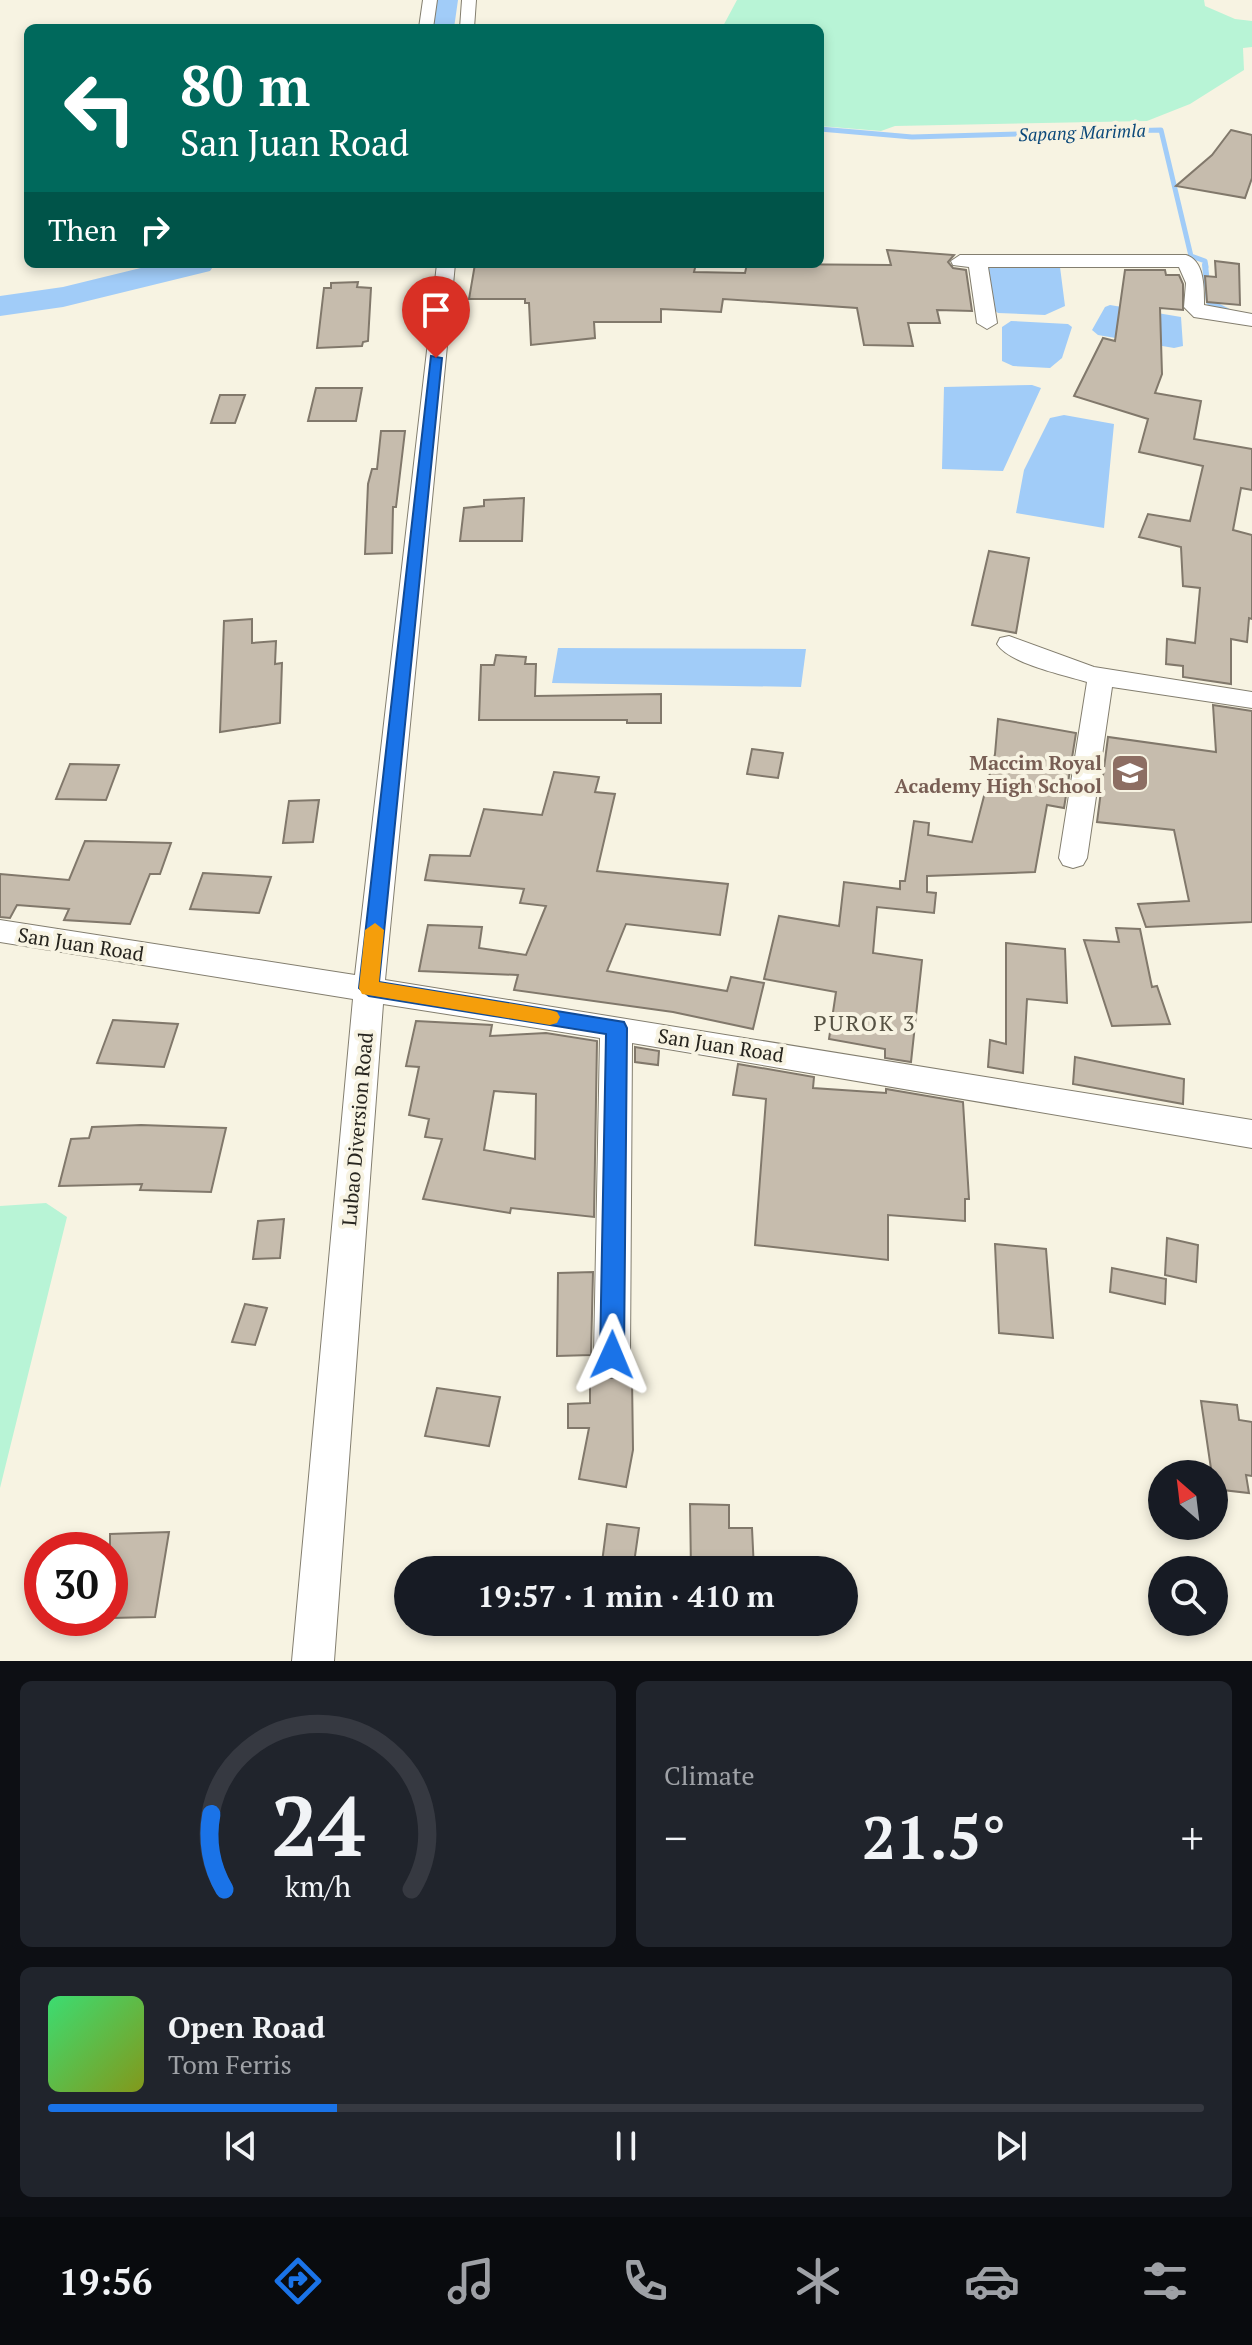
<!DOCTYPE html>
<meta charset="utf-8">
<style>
:root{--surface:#171b24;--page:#20242c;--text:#f1f3f6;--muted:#9ea1a6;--line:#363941;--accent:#1a73e8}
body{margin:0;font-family:"PT Serif",serif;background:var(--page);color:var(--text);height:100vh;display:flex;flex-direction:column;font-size:30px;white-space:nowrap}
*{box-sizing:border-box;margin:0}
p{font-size:26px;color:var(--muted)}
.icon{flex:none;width:44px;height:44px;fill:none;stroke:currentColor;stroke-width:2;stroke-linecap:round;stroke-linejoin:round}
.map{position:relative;height:1661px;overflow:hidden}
.panel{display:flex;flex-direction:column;gap:20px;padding:20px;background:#0d0f14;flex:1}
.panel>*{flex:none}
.hud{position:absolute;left:24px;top:24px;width:800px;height:244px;border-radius:12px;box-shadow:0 4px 12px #0003;background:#00695c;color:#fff;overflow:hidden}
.needle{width:52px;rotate:332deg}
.controls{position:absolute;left:1148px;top:1460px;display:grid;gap:16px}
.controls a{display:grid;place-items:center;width:80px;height:80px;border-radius:50%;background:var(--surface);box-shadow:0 4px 12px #0003;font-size:40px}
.speed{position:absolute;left:24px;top:1532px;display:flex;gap:16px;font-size:40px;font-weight:700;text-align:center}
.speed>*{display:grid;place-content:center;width:104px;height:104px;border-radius:50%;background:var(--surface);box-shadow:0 4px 12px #0003;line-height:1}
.speed .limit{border:12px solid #d22;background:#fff;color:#111}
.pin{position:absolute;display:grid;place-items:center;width:68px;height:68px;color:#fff;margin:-82px -34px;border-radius:50% 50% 50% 0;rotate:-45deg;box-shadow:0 0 8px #0007}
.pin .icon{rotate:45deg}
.me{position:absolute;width:88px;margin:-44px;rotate:1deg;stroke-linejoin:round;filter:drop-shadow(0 0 6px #0008)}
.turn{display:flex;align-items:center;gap:28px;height:168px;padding:0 24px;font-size:36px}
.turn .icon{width:104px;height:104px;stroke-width:2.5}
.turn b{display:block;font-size:56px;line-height:68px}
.then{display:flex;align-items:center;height:76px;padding:0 24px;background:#0003;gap:16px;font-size:30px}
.big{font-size:60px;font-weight:700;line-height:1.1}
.panel .tile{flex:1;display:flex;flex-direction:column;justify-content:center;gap:12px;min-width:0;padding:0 28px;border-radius:12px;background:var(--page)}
.panel .dial{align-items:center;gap:0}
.dial svg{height:208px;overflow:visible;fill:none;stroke:var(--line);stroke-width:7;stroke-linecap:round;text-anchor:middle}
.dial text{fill:var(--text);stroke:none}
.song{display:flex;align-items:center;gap:24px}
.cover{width:96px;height:96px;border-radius:12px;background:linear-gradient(135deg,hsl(140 70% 55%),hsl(70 70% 35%))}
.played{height:8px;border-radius:4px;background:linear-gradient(90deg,var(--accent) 25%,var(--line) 25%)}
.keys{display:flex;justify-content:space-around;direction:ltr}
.heat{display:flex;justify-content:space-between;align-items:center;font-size:44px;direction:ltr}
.panel .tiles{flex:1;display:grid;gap:20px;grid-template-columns:1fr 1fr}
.tile:last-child{grid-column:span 2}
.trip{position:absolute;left:394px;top:1556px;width:464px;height:80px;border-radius:40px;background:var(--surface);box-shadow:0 4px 12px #0003;font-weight:700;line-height:80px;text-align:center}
.dock{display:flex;height:128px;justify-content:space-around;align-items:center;background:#090b0e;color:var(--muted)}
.dock .icon{width:56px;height:56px}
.dock .active{color:var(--accent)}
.dock b{font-size:36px;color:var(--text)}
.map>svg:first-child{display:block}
.green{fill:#b8f4d6}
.water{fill:#a1ccf8}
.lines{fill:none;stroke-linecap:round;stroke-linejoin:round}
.stream-far1{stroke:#a1ccf8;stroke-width:5}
.stream{stroke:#a1ccf8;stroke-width:6}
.river{fill:#a1ccf8;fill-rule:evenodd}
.building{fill:#c6bcad;stroke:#81786b;stroke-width:2;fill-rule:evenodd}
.minor-casing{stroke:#837e6f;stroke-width:2}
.minor{fill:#fff;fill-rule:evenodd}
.route{fill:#1a73e8;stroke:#114b97;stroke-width:2}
.slow{fill:#f59e0b}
.labels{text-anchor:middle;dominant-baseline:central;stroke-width:8;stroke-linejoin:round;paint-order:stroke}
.far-water-label{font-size:18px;font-style:italic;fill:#0c497a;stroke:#f7f3e2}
.education-label{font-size:20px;font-weight:bold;fill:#785e54;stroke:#f7f3e2;text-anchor:end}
.street-label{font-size:20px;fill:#27251f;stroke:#f7f3e2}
.neighbourhood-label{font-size:22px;letter-spacing:2px;fill:#565244;stroke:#f7f3e2}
</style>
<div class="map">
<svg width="1252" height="1661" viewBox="0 0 1252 1661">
<rect width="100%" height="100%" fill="#f7f3e2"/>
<path class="green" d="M737,0H1204L1205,6L1235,19L1252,21V47L1243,48L1244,70L1190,104L1147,121L895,126L881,131L820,126V28H722Z
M46,1203L67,1217L0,1488V1206Z"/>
<path class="water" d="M990,266L1060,267L1065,306L1045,315L998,313L993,309L986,268Z
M1110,305L1181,317L1183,346L1174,348L1098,335L1092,330L1105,307Z
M1011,321L1068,324L1072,327L1062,358L1050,368L1013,366L1002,361V327Z
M1032,385L1041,388L1003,471L942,469L944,387Z
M1064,415L1114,424L1104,528L1016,513L1024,470L1050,418Z
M558,648L806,649L801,687L552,683Z"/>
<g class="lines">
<path class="stream-far1" d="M820,129L912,137L1161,130L1191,256L1205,261L1206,267"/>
<path class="stream" d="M1205,265L1209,302L1227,311"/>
<path class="river" d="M432,0H458L454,28H428Z
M157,264H215L210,271L63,307L0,316V296L63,287Z"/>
</g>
<path class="building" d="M1231,130L1252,135V178L1245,198L1176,186L1212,155Z
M887,250L954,255L948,262L953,268L966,270L972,311L937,310L940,323H908L913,346L864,345L857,308L723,299L721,312L661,309V322H594L595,338L531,345L529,303H525V299H469L475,264H696L694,272L745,273L747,264L891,265Z
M1215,261L1239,264L1240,305L1207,302L1205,276L1216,277Z
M1125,270H1165L1166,275H1179L1183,284V310L1160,308L1162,374L1155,393L1201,401L1194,439L1252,449V490L1241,488L1233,530L1252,535V619L1249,618L1247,642L1231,639V684L1183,677V666L1166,664L1167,639L1195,643L1200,588L1183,586L1181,547L1139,537L1148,514L1190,521L1203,466L1139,452L1148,419L1074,396L1103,338L1115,341Z
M358,282L357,287L371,288L368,341L363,342L362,346L317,348L324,288H331V283Z
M316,388H362L356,421H308Z
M220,395H245L235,423H211Z
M381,431H405L396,507H393L392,553L365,554L368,484L372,469H377Z
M524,498L522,541H460L464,508L484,506V500Z
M989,551L1029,558L1016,633L972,625Z
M252,619V643L276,641L275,664L282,663L280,723L220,732L224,621Z
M496,655L526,657L525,664H536L535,696L661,694V723H627V720H479L481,665H494Z
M1213,705L1252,711V922L1146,927L1138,904L1189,901L1174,830L1097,822L1108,737L1216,752Z
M998,719L1076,733L1064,808L1047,805L1035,872L927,876V892L936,893L934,913L877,907L873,953L922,960L911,1062L885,1058V1049L829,1039L836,992L764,979L779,916L839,926L844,882L900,889V881H905L914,821L929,823L928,835L972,842L995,754Z
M752,749L783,753L778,778L747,774Z
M70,764L119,765L106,800L56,799Z
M554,772L599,777L595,792L615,794L597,871L728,884L720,935L626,924L607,971L727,991L731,977L764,983L753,1029L673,1012L514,990L518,975L419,971L428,925L482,927L479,948L526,955L546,906L520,903L524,889L425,880L430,855L470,856L484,809L542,815Z
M319,800L313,842L283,843L289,801Z
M85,841L171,843L160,874H150L130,924L64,920L69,909L17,905L10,918L0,917V874L69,880Z
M203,873L271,877L259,913L190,909Z
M1116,928L1140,929L1152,987L1157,986L1170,1024L1112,1026L1084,940L1119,942Z
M1006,943L1065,949L1067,1003L1027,999L1023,1073L988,1067L990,1040L1006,1044Z
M113,1020L178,1024L164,1067L97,1063Z
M416,1021L492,1025L490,1036L546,1033L597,1041L594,1217L511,1208L510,1213L423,1199L442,1139L425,1137L429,1119L409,1115L419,1067L406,1066ZM494,1091L536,1094L535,1159L484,1150Z
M635,1047L659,1051L658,1065L635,1062Z
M1075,1057L1184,1079L1183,1104L1073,1084Z
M738,1064L814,1077L813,1088L886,1093V1089L963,1102L969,1199H965V1221L888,1215V1260L755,1245L766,1099L733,1095Z
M141,1125L226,1128L211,1192L140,1190L142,1184L59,1186L71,1139L89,1138L92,1127Z
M284,1219L280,1258L253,1259L258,1221Z
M1167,1238L1198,1245L1196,1282L1165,1275Z
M995,1244L1046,1249L1053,1338L999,1333Z
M1112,1268L1166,1279L1165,1304L1110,1292Z
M593,1272L591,1355L557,1356L558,1273Z
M245,1304L267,1308L255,1345L232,1342Z
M590,1378H632L633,1450L626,1487L579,1479L589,1428H568V1404L590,1403Z
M437,1388L500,1397L489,1446L425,1436Z
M1201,1401L1237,1405L1239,1420L1252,1422V1476L1246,1475L1249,1493L1214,1489Z
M690,1504L729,1505V1528H752L754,1570H691Z
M607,1524L639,1528L633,1570H601Z
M169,1532L155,1617L110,1618V1534Z"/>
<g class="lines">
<defs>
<path id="minor" d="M423,0H437L433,28H419Z
M462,0H476L474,28H460Z
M960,255H1186C1205,261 1204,289 1204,305L1252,314V326L1194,317L1184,307L1186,283L1179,267H988L997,323L987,329L977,323L969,267L953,265L951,261Z
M437,264H455L385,980L1252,1120V1148L632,1043L630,1355L625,1367L612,1372L599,1367L594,1355L600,1038L383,1004L334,1661H292L353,999L0,942V920L355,975Z
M1009,636L1094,667L1252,692V708L1112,687L1087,858L1083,865L1073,868L1063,865L1059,858L1087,682C1064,675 1010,664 997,644L1000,638Z"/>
</defs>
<use href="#minor" class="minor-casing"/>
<use href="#minor" class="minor"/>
</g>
<path class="route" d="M431,356L442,358L379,982L624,1022L627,1028L624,1355L620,1363L612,1366L603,1363L600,1355L606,1034L369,996L359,988Z"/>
<path class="slow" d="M375,923L384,930L379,982L550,1010L557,1012L560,1017L557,1023L550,1025L362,994L359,988L365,930Z"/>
<defs>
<symbol id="school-square" viewBox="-11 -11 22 22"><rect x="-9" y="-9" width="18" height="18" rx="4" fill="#8d6e63" stroke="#f7f3e2"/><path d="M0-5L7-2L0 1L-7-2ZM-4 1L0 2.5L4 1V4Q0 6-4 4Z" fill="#fff"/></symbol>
</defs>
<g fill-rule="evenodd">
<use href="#school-square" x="1108" y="751" width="44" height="44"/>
</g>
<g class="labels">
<g class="far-water-label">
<text transform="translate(1082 132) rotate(-2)">Sapang Marimla</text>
</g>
<g class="education-label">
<text x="1102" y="762">Maccim Royal<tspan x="1102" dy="23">Academy High School</tspan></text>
</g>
<g class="street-label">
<text transform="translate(81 944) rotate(9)">San Juan Road</text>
<text transform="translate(721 1045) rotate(9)">San Juan Road</text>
<text transform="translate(357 1129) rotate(-85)">Lubao Diversion Road</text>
</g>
<g class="neighbourhood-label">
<text x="865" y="1022">PUROK 3</text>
</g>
</g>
</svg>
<div class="controls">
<a><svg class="needle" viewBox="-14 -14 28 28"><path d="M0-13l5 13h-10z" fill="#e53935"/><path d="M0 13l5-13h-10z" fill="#9ea1a6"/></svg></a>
<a><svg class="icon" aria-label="search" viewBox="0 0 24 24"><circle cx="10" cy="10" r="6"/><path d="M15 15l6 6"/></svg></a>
</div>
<div class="speed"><div class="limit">30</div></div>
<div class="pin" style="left:436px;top:358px;background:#d93025"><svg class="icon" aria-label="arrive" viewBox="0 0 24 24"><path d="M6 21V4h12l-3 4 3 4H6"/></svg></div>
<svg class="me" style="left:612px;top:1355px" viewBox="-20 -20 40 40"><path d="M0-17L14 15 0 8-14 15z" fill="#1a73e8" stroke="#fff" stroke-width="4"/></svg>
<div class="trip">19:57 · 1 min · 410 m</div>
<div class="hud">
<div class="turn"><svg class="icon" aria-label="left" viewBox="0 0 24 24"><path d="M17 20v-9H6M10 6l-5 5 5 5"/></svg><div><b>80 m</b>San Juan Road</div></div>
<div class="then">Then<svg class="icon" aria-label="right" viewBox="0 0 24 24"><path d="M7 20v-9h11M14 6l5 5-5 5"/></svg></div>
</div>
</div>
<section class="panel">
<div class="tiles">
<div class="tile dial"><svg viewBox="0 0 100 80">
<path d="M14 69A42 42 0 1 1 86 69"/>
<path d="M14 69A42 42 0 0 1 9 40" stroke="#1a73e8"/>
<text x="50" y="56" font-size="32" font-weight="700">24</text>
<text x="50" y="72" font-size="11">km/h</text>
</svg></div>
<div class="tile"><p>Climate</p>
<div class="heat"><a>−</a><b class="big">21.5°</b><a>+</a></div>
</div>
<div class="tile">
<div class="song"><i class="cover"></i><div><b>Open Road</b><p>Tom Ferris</p></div></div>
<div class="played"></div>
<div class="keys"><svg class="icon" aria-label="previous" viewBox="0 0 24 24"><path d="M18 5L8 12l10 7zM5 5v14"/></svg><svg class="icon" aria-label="pause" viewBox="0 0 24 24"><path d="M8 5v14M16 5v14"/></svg><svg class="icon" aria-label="next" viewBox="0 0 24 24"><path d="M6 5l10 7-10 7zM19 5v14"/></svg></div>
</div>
</div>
</section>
<nav class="dock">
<b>19:56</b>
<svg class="icon active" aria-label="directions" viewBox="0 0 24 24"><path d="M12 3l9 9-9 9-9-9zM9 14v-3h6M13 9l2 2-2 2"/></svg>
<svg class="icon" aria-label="music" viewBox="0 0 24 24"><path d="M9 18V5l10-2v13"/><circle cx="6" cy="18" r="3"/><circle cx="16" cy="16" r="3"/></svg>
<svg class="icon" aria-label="phone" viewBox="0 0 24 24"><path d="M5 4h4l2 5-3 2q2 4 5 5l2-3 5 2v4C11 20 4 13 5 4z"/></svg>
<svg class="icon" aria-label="climate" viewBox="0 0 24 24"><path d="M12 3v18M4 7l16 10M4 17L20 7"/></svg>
<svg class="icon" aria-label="car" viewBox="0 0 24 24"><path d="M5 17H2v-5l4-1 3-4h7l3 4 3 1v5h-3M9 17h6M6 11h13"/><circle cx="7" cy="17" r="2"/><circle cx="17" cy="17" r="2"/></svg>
<svg class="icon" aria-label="filters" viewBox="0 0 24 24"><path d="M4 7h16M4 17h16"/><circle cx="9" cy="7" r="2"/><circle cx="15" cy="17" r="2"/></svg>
</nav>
